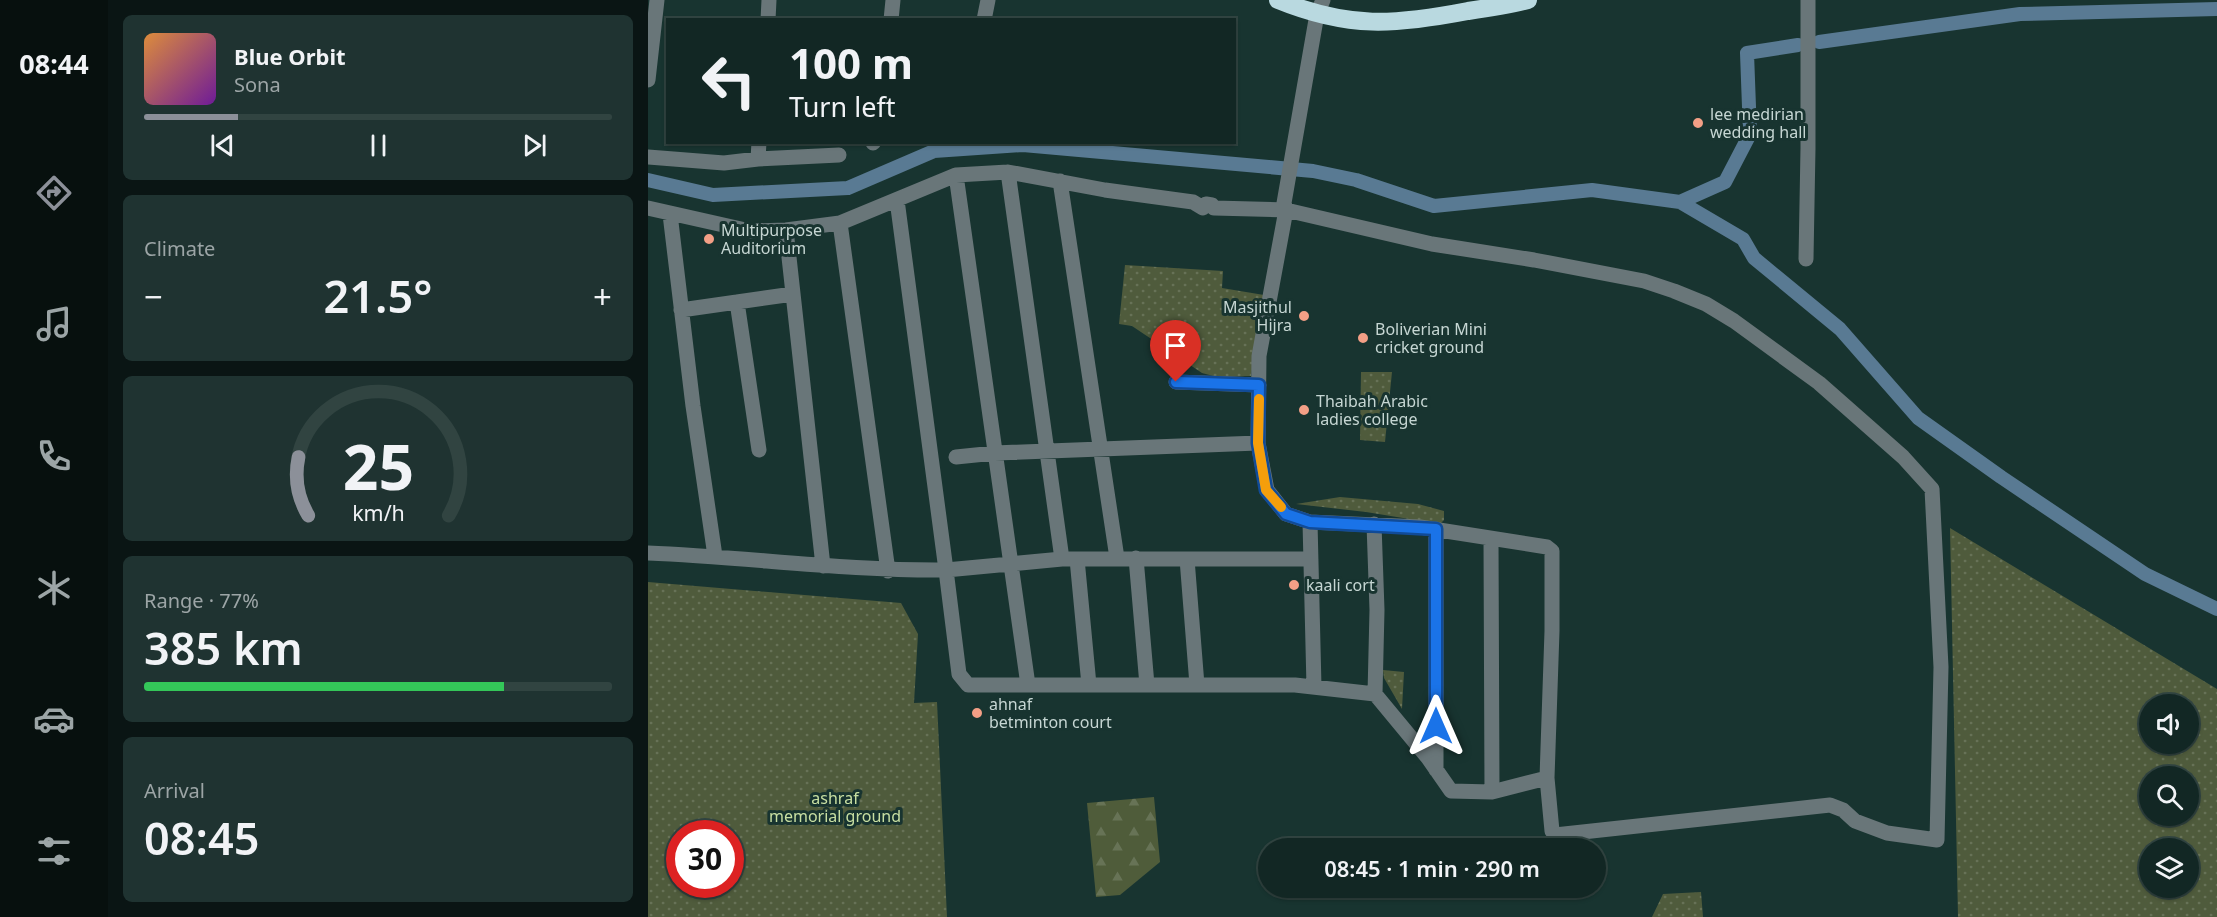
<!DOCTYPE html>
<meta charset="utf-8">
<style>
:root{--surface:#122724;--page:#1f3331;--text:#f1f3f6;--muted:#9ca5a6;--line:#314441;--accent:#8c9099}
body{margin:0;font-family:"Noto Sans",sans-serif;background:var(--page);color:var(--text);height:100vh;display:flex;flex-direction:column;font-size:22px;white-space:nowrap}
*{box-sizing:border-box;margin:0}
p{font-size:20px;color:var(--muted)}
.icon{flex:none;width:33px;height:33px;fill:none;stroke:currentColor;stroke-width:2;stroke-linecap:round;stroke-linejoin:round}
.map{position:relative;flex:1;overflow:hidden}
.details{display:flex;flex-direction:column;gap:15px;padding:15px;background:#0a1514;width:540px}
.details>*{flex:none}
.banner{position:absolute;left:18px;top:18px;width:570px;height:126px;border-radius:0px;box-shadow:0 2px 4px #0004,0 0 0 2px var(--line);background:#122724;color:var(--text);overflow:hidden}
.buttons{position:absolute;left:1491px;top:694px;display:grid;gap:12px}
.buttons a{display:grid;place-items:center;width:60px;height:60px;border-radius:50%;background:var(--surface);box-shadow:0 2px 4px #0004,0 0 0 2px var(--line);font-size:30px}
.speed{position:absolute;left:18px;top:820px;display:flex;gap:12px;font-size:30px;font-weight:700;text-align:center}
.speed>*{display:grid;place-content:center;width:78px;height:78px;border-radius:50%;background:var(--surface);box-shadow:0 2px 4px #0004,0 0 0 2px var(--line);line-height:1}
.speed .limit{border:9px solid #d22;background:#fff;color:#111}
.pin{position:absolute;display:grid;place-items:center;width:51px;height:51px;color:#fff;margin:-62px -26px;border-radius:50% 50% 50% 0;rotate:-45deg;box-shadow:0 0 6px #0007}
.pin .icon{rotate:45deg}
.me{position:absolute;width:66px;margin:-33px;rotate:0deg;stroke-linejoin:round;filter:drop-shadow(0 0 4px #0008)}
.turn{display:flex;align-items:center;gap:21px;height:126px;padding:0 24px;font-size:27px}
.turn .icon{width:78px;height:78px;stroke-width:2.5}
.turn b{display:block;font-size:42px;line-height:51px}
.big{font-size:45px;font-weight:600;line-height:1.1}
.details .widget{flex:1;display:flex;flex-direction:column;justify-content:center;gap:9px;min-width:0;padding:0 21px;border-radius:9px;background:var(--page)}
.details .dial{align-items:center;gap:0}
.dial svg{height:156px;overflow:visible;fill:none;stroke:var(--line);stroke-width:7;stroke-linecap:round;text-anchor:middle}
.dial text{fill:var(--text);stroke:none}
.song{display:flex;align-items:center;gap:18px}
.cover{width:72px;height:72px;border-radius:9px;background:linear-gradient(135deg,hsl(30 70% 55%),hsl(280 70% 35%))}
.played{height:6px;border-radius:3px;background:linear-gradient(90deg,var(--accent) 20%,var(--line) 20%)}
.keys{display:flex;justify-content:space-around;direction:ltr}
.heat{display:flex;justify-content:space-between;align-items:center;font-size:33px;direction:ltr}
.charge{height:9px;border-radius:4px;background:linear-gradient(90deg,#34c759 77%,var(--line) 0)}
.trip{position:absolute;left:610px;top:838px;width:348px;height:60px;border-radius:30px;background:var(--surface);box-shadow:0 2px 4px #0004,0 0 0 2px var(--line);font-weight:600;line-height:60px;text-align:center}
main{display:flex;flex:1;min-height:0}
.tab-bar{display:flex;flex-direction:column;width:108px;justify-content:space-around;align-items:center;background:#07100e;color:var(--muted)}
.tab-bar .icon{width:42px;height:42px}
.tab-bar .active{color:var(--accent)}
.tab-bar b{font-size:27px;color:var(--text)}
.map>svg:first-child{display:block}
.grass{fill:url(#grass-dots);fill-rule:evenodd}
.forest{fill:url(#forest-firs)}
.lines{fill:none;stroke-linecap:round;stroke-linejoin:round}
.canal{stroke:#597a93;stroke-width:14}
.minor{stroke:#697679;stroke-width:15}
.highway{stroke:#b9d9e0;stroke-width:18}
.route-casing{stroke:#114b97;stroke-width:15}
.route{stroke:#1a73e8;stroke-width:10}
.slow{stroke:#f59e0b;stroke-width:10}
.poi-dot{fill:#f39f86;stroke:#183430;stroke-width:2}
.labels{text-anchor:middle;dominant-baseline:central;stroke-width:6;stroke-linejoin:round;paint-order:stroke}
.poi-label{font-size:16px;fill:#c6d6d3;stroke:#183430;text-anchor:start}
.park-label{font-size:16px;fill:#c8dfa2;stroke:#183430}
</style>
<main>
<nav class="tab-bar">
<b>08:44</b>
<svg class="icon active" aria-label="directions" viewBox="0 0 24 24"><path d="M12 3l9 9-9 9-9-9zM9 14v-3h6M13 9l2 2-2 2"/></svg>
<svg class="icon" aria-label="music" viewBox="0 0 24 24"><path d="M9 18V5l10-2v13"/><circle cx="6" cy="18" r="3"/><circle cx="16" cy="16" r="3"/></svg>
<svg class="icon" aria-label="phone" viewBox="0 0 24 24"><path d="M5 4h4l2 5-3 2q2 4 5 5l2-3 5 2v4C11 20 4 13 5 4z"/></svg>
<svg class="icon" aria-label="climate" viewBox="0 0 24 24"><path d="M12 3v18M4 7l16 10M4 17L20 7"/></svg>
<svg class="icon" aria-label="car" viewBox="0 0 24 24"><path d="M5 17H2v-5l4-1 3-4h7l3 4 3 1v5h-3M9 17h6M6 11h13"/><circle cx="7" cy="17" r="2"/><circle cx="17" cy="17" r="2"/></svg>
<svg class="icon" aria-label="filters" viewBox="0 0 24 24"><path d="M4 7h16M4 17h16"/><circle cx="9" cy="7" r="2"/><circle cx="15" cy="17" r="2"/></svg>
</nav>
<section class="details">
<div class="widget">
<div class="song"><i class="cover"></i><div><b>Blue Orbit</b><p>Sona</p></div></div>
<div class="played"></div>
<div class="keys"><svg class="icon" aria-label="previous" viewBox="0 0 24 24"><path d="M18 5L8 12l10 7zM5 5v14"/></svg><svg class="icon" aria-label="pause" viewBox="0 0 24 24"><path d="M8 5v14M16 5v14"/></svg><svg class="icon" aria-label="next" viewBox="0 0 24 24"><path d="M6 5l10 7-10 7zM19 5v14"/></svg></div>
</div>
<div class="widget"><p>Climate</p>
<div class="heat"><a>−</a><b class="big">21.5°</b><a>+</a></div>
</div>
<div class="widget dial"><svg viewBox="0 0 100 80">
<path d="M14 69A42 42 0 1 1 86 69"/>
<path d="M14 69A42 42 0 0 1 9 39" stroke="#8c9099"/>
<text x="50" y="56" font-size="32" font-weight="700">25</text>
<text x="50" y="72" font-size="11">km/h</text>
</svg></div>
<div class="widget"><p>Range · 77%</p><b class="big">385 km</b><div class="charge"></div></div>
<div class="widget"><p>Arrival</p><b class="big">08:45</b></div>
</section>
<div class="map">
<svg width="1569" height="917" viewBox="0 0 1569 917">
<defs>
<pattern id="grass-dots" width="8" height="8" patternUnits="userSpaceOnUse" patternTransform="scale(1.5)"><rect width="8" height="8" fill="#4f5b3c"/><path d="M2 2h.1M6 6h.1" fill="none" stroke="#677257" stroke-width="1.8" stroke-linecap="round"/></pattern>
<pattern id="forest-firs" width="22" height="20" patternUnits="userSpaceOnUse" patternTransform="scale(1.5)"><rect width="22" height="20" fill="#4f5c3a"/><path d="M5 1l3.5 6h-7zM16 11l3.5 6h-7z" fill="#677356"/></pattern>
</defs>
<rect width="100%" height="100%" fill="#183430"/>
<path class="grass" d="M477,265L575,271L574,288L616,295L603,376L569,377L554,373L484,326L471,324Z
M713,372H744L737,442L712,440Z
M692,497L770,504L796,511V520L792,524L718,512L648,504Z
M1302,528L1569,689V917H1310ZM1502,705H1540V744H1502ZM1502,777H1540V816H1502ZM1502,849H1540V888H1502Z
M0,582L253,603L270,634L266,703L289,702L299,917H0ZM32,834H82V885H32Z
M735,670L756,672L754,709L736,678Z
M1053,892L1055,917H1004L1015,894Z"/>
<path class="forest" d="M506,797L512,862L472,895L448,897L439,803Z"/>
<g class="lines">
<path class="canal" d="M1171,42L1372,14L1569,9
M0,180L65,195L200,188L286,151L375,145L665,171L708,180L786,206L944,190L1032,202L1095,239L1106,258L1192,329L1270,418L1353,477L1497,574L1569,609
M1032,202L1077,182L1102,134L1099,53L1150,45"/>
<path class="minor" d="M120,20L121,0
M243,20L245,0
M336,20L340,0
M0,80L9,0
M225,143L226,142
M0,157L76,163L110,159L191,155
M110,159L111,142
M360,172L414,559
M308,175L380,685
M412,181L469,558
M249,200L298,570L414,559H663
M0,208L102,231L138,230L192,223L308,175L360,172L457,190L545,202L555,208L558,204L564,205L566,208L638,210L784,244L886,260L996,281L1026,291L1058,304L1086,321L1171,383L1255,457L1284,489L1293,667L1289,840L1239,833L1207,821L1195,810L1182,805L907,835L904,831L899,778
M22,214L45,406L67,556
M192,223L240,571
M138,230L175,566
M1158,259L1160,148V0
M89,302L111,450
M33,310L145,294
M528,382L611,385
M308,457L347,453L610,443
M662,522L666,687
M726,524L729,610L727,694
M788,529V770
M843,539L844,792
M0,553C99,557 198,571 298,570L311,674L320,685H647L727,694L780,758L803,791L844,792L899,778L904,631V551L899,547L772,527L662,522L638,514L619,490L610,443L611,356L638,210L636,203L669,14L675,0
M488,558L499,685
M429,559L441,685
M539,559L549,685"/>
<path class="highway" d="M630,0C701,29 747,25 820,11C840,8 860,5 880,0"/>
</g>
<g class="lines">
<defs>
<path id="route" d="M528,382L611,385L610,443L618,490L638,514L662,522L788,529V726"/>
</defs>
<use href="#route" class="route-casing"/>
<use href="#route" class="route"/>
<path class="slow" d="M611,399L610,443L618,490L633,507"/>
</g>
<g class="poi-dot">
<circle cx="1050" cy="123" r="6"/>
<circle cx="61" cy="239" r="6"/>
<circle cx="656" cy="316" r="6"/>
<circle cx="715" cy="338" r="6"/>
<circle cx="656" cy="410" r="6"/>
<circle cx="646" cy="585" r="6"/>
<circle cx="329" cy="713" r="6"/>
</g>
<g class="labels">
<g class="poi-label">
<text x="1062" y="114">lee medirian<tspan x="1062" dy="18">wedding hall</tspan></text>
<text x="73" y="230">Multipurpose<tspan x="73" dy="18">Auditorium</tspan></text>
<text x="644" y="307" text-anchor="end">Masjithul<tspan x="644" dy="18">Hijra</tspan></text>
<text x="727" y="329">Boliverian Mini<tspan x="727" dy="18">cricket ground</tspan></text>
<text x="668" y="401">Thaibah Arabic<tspan x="668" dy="18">ladies college</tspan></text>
<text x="658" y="585">kaali cort</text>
<text x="341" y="704">ahnaf<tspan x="341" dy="18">betminton court</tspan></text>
</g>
<g class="park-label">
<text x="187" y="798">ashraf<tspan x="187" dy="18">memorial ground</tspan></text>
</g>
</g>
</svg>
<div class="buttons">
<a><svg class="icon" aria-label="sound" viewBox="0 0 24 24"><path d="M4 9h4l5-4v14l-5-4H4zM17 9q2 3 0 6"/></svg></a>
<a><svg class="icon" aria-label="search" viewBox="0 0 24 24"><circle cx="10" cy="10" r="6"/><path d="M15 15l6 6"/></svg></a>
<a><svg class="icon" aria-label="layers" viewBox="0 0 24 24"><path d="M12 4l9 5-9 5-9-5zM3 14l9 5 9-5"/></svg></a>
</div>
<div class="speed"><div class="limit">30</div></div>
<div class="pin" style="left:528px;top:382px;background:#d93025"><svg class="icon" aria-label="arrive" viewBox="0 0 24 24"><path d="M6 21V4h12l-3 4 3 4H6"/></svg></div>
<svg class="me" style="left:788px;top:726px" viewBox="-20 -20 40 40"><path d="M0-17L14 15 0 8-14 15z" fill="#1a73e8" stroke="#fff" stroke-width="4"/></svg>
<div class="trip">08:45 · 1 min · 290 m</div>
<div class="banner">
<div class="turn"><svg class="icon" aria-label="left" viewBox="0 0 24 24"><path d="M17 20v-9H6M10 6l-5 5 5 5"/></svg><div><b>100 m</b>Turn left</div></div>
</div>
</div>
</main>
